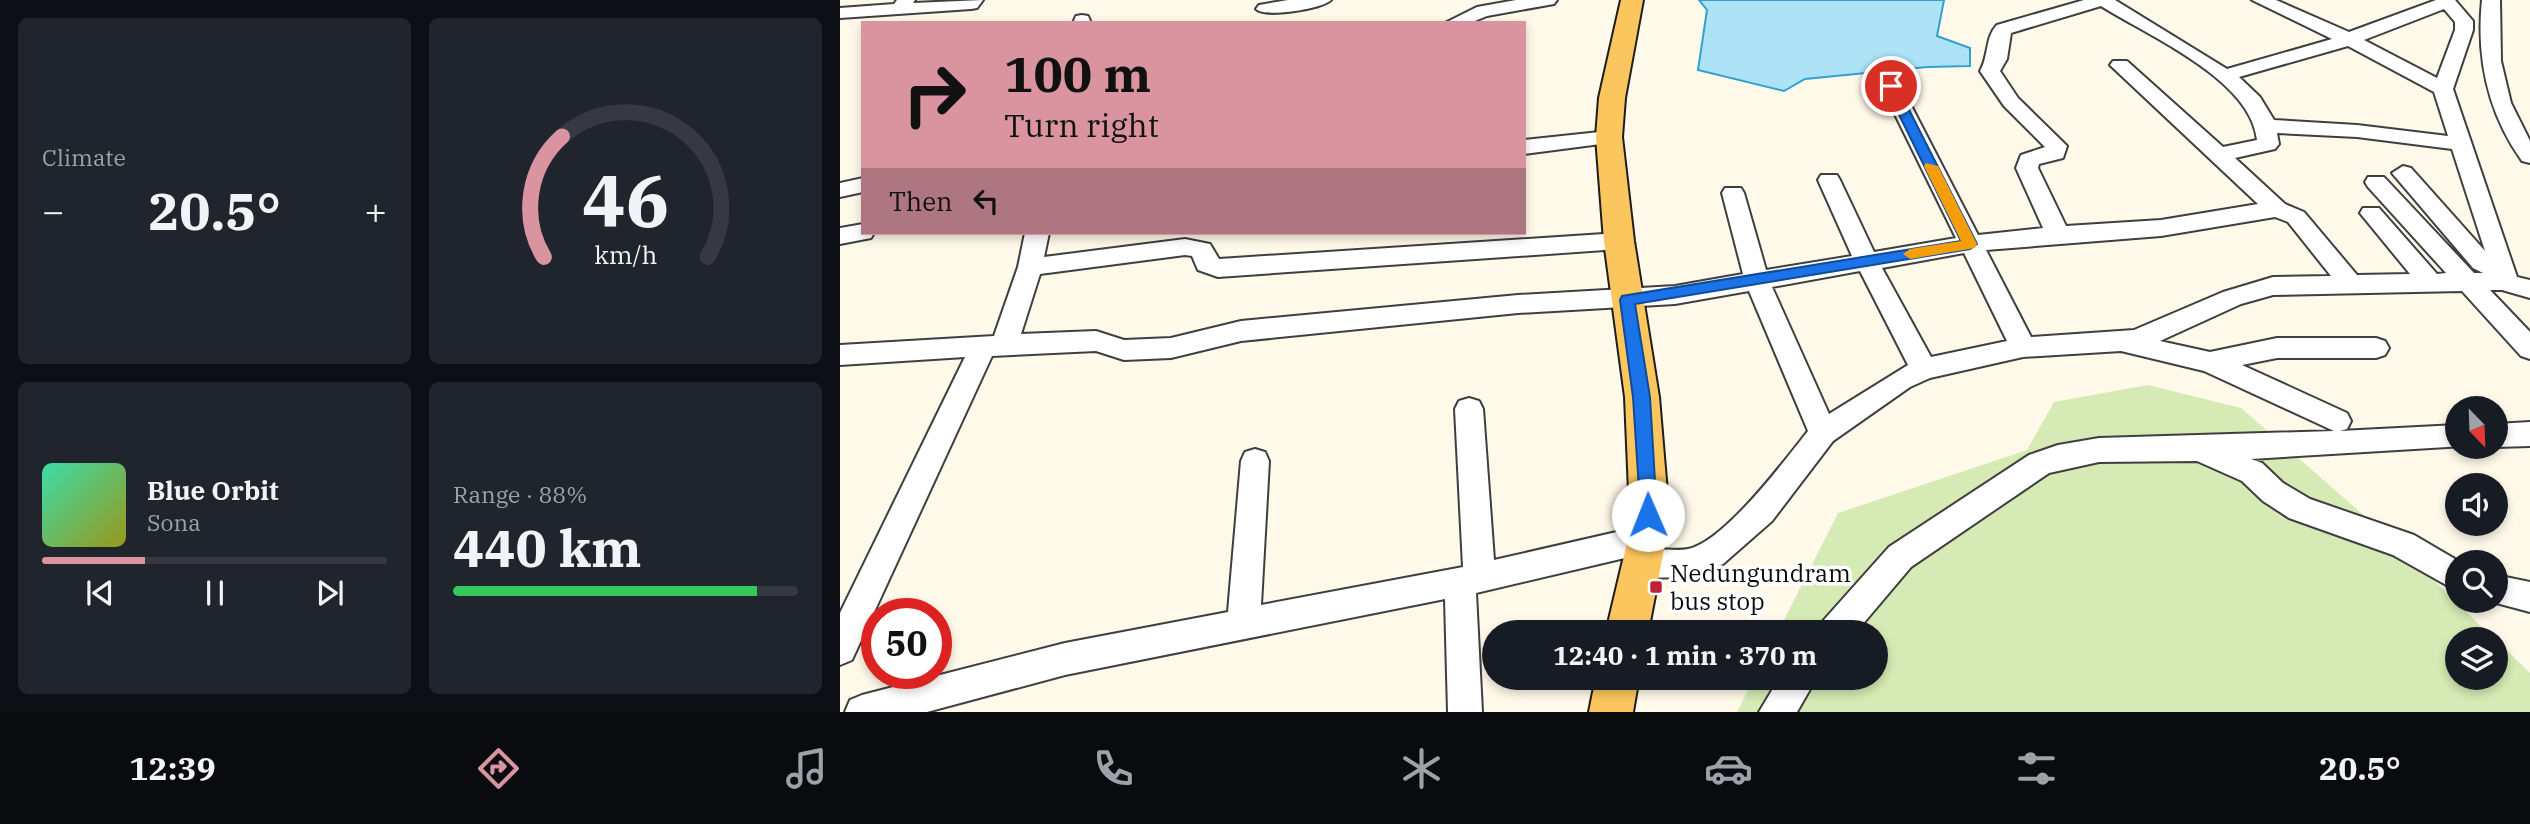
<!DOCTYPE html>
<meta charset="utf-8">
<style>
:root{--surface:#171b24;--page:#20242c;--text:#f1f3f6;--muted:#9ea1a6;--line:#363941;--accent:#da94a0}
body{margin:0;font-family:"IBM Plex Serif",serif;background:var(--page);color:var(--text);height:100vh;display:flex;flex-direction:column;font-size:26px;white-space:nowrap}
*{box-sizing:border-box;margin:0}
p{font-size:23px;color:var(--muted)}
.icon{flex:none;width:38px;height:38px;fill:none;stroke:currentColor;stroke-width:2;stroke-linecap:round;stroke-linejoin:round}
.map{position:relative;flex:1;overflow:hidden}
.side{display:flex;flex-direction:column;gap:18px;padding:18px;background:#0d0f14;width:840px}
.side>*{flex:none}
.guide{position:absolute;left:21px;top:21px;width:665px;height:214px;border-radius:0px;box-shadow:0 4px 10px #0003;background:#da94a0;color:#111;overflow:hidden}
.needle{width:46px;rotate:157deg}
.fabs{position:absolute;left:1605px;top:396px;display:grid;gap:14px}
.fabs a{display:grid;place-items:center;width:63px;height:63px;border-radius:50%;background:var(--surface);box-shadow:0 4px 10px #0003;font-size:35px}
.speed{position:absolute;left:21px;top:598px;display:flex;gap:14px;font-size:35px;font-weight:700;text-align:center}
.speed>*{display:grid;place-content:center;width:91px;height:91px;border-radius:50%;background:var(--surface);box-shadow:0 4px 10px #0003;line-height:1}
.speed .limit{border:10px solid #d22;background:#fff;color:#111}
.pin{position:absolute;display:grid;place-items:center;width:60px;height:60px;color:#fff;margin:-30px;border:4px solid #fff;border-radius:50%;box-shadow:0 2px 7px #0007}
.me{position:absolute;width:77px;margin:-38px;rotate:359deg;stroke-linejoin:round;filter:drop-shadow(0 0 5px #0008)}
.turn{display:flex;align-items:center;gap:24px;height:147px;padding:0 28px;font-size:32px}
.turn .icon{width:91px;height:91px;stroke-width:2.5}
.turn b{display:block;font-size:49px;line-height:60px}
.then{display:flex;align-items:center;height:66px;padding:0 28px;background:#0003;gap:14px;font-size:26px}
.big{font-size:52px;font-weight:800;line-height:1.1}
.side .tile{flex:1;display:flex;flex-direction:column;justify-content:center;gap:10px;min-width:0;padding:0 24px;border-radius:10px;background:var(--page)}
.side .dial{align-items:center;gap:0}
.dial svg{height:182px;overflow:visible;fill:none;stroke:var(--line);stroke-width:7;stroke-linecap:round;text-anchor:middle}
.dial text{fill:var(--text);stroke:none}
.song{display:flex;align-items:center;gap:21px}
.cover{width:84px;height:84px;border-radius:10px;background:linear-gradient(135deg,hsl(160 70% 55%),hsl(60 70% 35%))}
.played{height:7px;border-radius:4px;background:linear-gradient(90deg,var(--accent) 30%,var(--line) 30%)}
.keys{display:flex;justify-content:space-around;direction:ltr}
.heat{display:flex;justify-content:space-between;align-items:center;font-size:38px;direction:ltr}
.charge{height:10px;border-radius:5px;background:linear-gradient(90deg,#34c759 88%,var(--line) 0)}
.side .tiles{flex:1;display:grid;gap:18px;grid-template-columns:repeat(2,1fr)}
.trip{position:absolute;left:642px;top:620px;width:406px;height:70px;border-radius:35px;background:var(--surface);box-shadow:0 4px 10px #0003;font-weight:800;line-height:70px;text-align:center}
.menu{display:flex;height:112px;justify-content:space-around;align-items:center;background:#090b0e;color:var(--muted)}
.menu .icon{width:49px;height:49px}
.menu .active{color:var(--accent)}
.menu b{font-size:32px;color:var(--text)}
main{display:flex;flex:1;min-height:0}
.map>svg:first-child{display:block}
.green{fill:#d5eab4}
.water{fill:#aee3f7;stroke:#34a0d0;stroke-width:2}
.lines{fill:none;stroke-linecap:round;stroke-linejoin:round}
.minor-casing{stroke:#3f3f3f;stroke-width:4}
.major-casing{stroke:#1d1d1d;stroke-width:4}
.minor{fill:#fff;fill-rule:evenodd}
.major{fill:#fcc65e;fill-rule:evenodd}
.route{fill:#1a73e8;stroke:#114b97;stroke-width:2}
.slow{fill:#f59e0b}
.poi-dot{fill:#be2138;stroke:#fff;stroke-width:2.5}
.labels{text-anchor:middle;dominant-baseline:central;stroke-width:7;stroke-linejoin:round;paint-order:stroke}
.near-poi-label{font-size:24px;fill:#0c0c0c;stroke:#fff;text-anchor:start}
</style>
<main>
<section class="side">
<div class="tiles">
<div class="tile"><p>Climate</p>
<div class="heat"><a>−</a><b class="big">20.5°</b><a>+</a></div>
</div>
<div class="tile dial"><svg viewBox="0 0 100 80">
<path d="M14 69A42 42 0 1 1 86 69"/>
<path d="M14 69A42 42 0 0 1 22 16" stroke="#da94a0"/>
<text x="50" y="56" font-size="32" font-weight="700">46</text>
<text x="50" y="72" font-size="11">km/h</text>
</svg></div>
<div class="tile">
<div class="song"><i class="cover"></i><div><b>Blue Orbit</b><p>Sona</p></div></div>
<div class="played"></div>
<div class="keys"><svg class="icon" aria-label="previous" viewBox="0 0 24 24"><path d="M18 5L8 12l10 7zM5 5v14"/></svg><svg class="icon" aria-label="pause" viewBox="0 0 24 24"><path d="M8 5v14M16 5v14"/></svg><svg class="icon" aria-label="next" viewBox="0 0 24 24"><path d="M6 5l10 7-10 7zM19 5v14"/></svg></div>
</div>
<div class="tile"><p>Range · 88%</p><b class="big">440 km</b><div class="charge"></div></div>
</div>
</section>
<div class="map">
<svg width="1690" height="712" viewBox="0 0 1690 712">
<rect width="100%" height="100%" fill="#fff9ea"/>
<path class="green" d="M1308,385L1401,408L1559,546L1654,639H1617V677H1656V640L1690,673V712H897L915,677H1036V632H938L998,513L1187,450L1214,402Z"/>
<path class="water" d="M859,0H1104L1097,36L1130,48V66L1087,67L965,79L944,91L858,70L867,10Z"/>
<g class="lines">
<defs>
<path id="minor" d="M57,0H75L73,3L143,0L137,8L131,9L0,18V8L54,4Z
M448,0H491C483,9 424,18 416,9L419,5Z
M676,0H717L714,4L647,16L630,23H605L637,7Z
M1244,0H1275L1387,69L1492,39L1412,0H1436L1509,32L1596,0H1615L1633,21V30L1613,89L1677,277L1690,280V298L1662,290H1650L1690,332V359L1681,356L1622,291L1433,295L1401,304L1320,341L1370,352L1437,338H1536L1545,341L1549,348L1545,355L1536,358H1437L1402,365L1507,413L1511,421L1507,429L1500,431L1617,425V446H1624L1411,459L1422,463L1443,483L1470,499L1574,535L1620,562H1617V591L1553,555L1449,518L1423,501L1402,481L1357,461L1259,462L1209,473L1071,567L1016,632H979L983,621L1049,547L1189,455L1218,445L1259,438L1494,431L1364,371L1281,351L1183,357L1090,378L1070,387L993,441L932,521L883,564L849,577L801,578L790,574L785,564L789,557L636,593L642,712H608L605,599L225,675L87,712H5L10,700L22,695L225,643L388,612L401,461L405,452L415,449L425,452L429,461L421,605L623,567L615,409L619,401L629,398L639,401L643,409L654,560L807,525L818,529L822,539L816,549C826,549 838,551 848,549C884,542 945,460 968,431L909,291L835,304L678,313L401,341L331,358L284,360L256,351L152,356L12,660L0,665V613L125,357L0,365V345L154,336L178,267L185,233H209L204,257L345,239L370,244L379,259L779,233L787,235L791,241L787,247L779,249L378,277L358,270L352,256L345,255L200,274L181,334L256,331L284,340L331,338L401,321L678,295L835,286L903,274L882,193L885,188H901L904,193L926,270L1012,256L978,180L981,175H997L1000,180L1034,252L1116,238L1041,86L1051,80L1061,86L1138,235L1203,228L1176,168L1181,155L1205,147L1164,106L1140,71C1149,56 1145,37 1157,25ZM1261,6C1308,36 1411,79 1417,140L1383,147L1287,61H1273L1270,65L1418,204L1321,220L1226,226L1198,168L1199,164L1223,158L1227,146L1178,98L1160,71L1167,59L1171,33ZM1604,9L1615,22V30L1597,78L1524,40ZM1508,46L1594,92L1608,136L1517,125L1434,120L1420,97L1399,77ZM1437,133L1517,137L1612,149L1645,251L1571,168L1563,166L1552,173L1633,268L1643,273H1634L1544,177H1528L1525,182L1528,187L1606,273L1597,274L1539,208H1523L1520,213L1570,274L1517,275L1464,212L1445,204L1395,158L1435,149L1439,144ZM1435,217L1448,222L1491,276L1433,277L1383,292L1294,330L1191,337L1146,250L1321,236ZM1124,253L1167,341L1091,357L1042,268ZM1020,271L1068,365L989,414L932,287Z
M1642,0H1660L1661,61L1671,103L1690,141V163L1682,161C1648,113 1636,59 1642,0Z
M242,15L248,16L251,23H233L236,16Z
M769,131L776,132L780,137L776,142L684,154V140Z
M23,178V192L0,197V183Z
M23,224V233H34L31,238L0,244V228Z
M1690,422V446L1656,447L1655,446L1656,424Z
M1656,575L1690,582V612L1645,600H1656Z
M940,677H977L957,712H919Z"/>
<path id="major" d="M781,0H803L785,98L782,137L794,241L819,397L827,492L826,539L808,632H766L788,539L789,492L785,397L764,241L756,137L759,98Z
M756,677H799L793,712H749Z"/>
</defs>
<use href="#minor" class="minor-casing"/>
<use href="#major" class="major-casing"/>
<use href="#minor" class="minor"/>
<use href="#major" class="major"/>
</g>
<path class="route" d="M1051,82L1057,86L1137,244L1130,249L795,304L810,397L817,515L814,521H801L793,397L780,300L782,296L1121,241L1045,86Z"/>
<path class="slow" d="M1086,163L1098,166L1137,244L1135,248L1070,259L1063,254L1070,249L1121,241L1084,166Z"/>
<rect class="poi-dot" x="809" y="580" width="14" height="14" rx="3.5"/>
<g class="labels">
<g class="near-poi-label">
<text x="830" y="573">Nedungundram<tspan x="830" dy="28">bus stop</tspan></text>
</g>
</g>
</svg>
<div class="fabs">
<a><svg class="needle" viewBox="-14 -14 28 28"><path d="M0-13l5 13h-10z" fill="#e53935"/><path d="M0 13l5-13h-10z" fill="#9ea1a6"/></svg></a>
<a><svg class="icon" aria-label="sound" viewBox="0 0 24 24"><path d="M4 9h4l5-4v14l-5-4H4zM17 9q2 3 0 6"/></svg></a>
<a><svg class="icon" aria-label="search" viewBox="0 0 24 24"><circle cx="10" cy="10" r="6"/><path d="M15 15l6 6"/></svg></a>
<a><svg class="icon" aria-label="layers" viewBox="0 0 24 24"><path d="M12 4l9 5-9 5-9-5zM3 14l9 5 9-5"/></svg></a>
</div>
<div class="speed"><div class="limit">50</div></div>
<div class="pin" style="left:1051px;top:86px;background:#d93025"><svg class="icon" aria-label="arrive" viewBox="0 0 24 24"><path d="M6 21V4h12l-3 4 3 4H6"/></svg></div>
<svg class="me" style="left:808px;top:515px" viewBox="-20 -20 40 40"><circle r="19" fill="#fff"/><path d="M0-13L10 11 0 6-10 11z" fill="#1a73e8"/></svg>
<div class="trip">12:40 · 1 min · 370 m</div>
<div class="guide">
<div class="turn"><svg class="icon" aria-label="right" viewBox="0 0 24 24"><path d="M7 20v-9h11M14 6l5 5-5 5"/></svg><div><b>100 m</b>Turn right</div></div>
<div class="then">Then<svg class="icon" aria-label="left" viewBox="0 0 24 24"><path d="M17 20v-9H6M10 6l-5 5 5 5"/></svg></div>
</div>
</div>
</main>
<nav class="menu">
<b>12:39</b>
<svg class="icon active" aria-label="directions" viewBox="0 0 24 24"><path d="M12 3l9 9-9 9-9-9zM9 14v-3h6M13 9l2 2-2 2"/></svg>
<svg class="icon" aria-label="music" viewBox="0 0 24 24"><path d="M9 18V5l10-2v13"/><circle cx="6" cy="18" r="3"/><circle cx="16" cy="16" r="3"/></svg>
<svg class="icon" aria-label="phone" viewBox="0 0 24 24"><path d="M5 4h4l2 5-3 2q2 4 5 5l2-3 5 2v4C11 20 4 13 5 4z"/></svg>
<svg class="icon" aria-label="climate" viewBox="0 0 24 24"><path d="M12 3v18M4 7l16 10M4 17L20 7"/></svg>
<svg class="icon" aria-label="car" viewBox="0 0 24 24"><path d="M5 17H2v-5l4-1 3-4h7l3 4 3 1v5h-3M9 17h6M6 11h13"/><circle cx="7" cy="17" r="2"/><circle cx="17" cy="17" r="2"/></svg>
<svg class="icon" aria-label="filters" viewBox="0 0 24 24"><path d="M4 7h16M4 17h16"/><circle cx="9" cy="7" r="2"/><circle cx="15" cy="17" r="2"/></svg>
<b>20.5°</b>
</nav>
